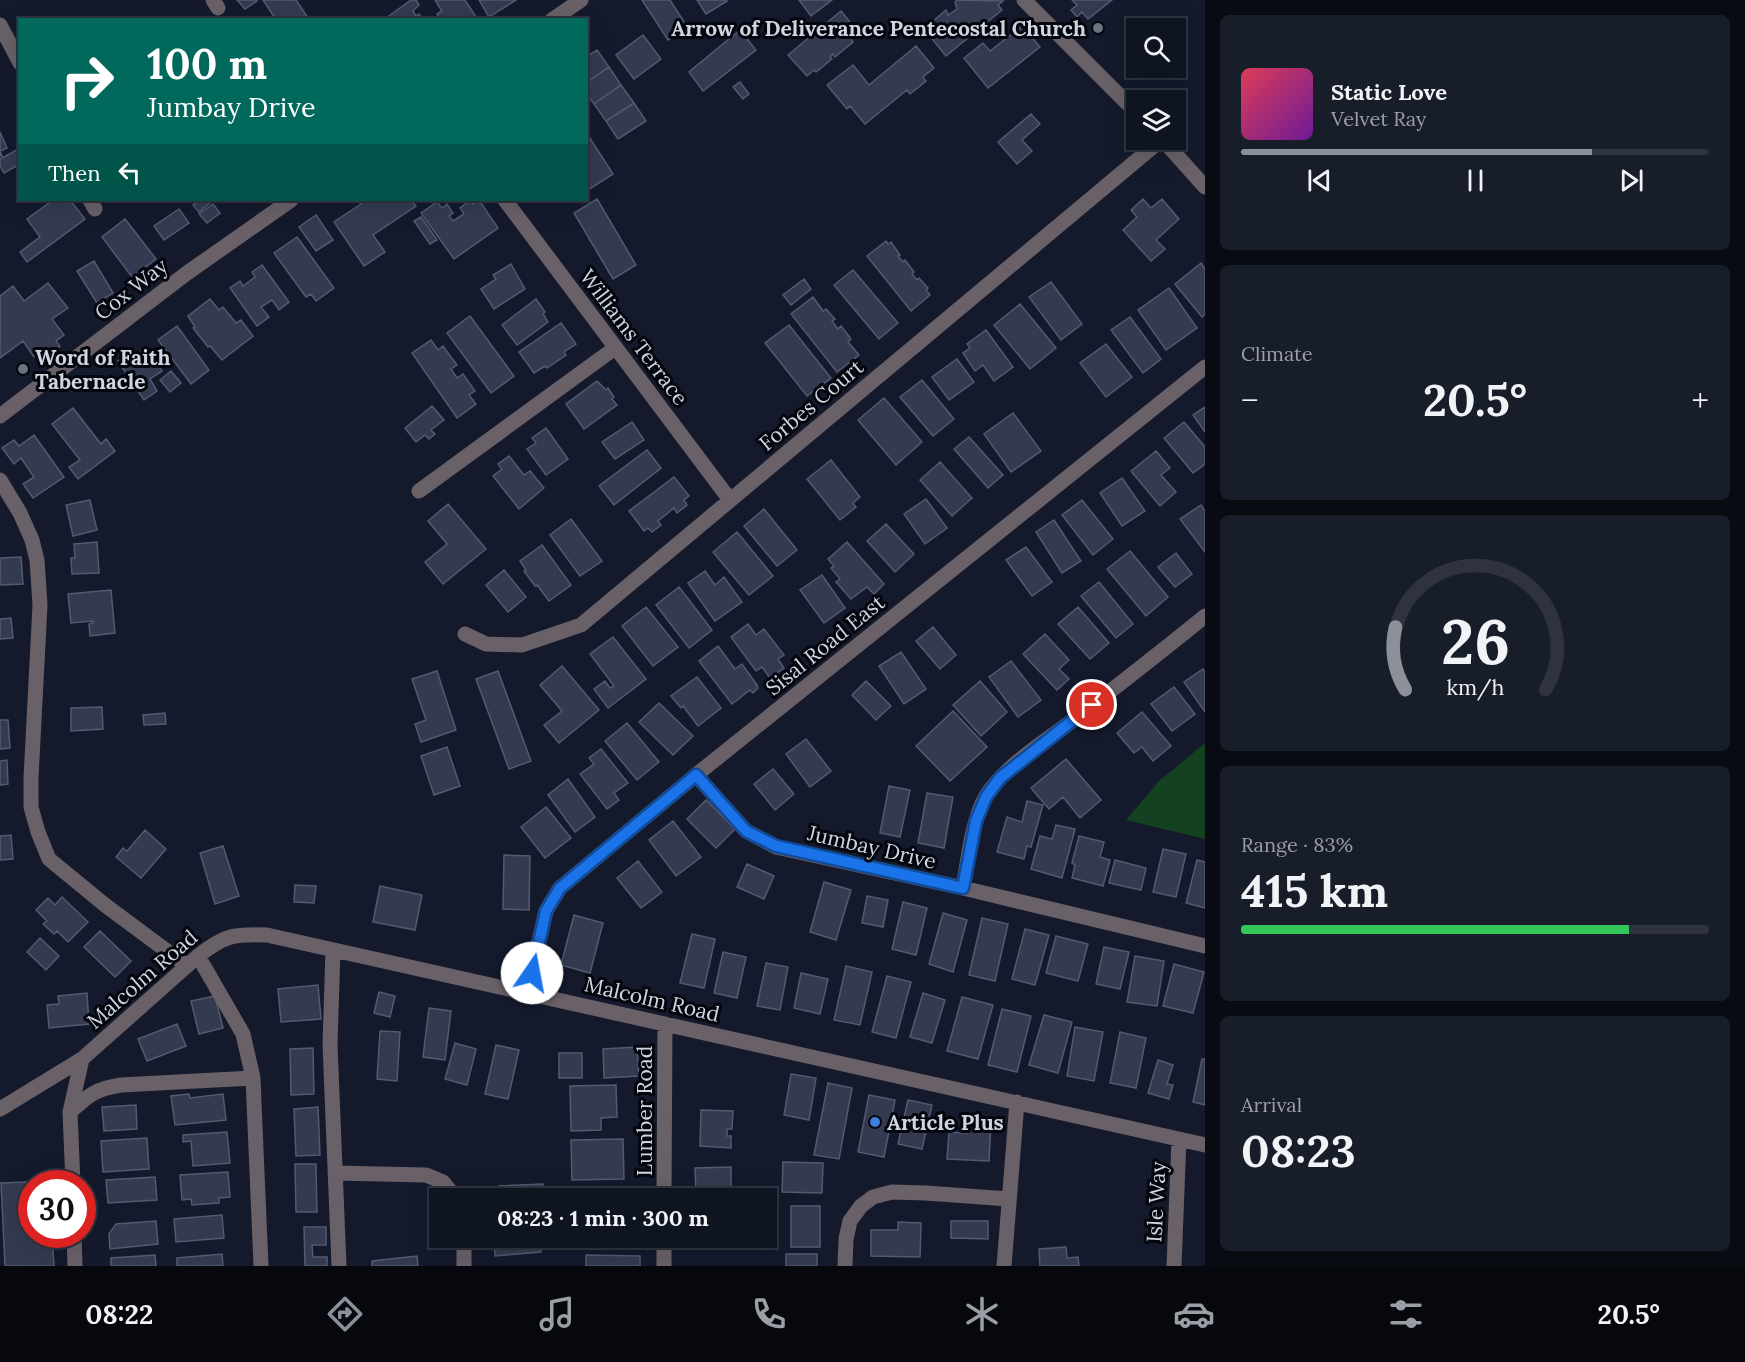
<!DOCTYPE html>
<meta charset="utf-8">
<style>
:root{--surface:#0f1421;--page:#181d2a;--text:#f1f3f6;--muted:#9b9ea5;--line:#2f333f;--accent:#8c9099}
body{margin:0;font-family:Lora,serif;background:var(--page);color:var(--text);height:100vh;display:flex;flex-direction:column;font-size:22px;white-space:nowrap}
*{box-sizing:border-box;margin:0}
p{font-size:20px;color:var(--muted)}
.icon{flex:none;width:33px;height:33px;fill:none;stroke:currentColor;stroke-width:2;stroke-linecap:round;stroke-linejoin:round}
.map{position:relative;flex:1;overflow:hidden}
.panel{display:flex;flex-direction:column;gap:15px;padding:15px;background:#080b12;width:540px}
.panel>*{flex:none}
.top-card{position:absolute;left:18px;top:18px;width:570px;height:183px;border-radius:0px;box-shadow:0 6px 24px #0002,0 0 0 2px var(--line);background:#00695c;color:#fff;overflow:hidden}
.fabs{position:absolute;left:1126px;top:18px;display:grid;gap:12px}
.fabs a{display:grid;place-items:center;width:60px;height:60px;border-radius:0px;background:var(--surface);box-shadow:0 6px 24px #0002,0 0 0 2px var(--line);font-size:30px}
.speed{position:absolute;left:18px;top:1170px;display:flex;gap:12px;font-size:30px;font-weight:700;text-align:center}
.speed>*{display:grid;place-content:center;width:78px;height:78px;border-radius:50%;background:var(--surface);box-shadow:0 6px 24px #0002,0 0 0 2px var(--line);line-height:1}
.speed .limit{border:9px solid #d22;background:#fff;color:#111}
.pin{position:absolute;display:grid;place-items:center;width:51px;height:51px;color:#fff;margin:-26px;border:3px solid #fff;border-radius:50%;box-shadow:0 2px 6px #0007}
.me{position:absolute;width:66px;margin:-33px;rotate:12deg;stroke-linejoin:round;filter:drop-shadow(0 0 4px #0008)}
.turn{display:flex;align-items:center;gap:21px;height:126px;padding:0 30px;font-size:27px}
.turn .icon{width:78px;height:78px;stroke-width:2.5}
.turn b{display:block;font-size:42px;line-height:51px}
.then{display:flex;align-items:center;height:57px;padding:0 30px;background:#0003;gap:12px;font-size:22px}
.big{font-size:45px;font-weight:700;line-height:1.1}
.panel .tile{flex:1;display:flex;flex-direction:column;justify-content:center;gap:9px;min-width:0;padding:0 21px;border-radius:9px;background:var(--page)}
.panel .dial{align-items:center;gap:0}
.dial svg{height:156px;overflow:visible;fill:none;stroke:var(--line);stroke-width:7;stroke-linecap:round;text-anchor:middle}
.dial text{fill:var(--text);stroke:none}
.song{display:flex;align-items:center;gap:18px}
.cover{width:72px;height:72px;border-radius:9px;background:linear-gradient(135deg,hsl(350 70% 55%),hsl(280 70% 35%))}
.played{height:6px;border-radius:3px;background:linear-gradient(90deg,var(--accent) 75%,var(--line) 75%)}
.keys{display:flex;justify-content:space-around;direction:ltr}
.heat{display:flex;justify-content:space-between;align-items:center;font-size:33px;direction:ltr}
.charge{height:9px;border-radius:4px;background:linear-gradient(90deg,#34c759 83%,var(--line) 0)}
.trip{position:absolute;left:429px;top:1188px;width:348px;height:60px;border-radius:0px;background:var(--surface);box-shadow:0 6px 24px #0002,0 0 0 2px var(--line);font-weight:700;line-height:60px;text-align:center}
.tab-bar{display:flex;height:96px;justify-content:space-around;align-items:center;background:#06080d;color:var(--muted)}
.tab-bar .icon{width:42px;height:42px}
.tab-bar .active{color:var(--accent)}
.tab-bar b{font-size:27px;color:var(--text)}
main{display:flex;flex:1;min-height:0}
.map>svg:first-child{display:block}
.green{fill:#144120}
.building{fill:#343b50;stroke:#535a71;stroke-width:1.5}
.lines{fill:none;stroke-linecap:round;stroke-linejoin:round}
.minor{stroke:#696068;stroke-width:15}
.route-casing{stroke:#114b97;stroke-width:15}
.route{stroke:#1a73e8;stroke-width:10}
.worship-dot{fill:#6b7280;stroke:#04060d;stroke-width:2}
.shop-dot{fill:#3f7fe0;stroke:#04060d;stroke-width:2}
.labels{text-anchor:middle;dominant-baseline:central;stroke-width:6;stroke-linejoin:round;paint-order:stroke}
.poi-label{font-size:21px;font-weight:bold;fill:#d0d5e2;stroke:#04060d;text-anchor:start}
.street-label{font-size:21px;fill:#d0d5e2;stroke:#04060d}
</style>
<main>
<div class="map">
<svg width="1205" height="1266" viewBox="0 0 1205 1266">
<rect width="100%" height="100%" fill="#141a2c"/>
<path class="green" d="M1205,743V839L1126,820L1159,781Z"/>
<path class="building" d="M237,0H256L257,1L245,9Z
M263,0H296L308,18L306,20H276Z
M411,0H416L419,5L413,11L416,16L419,14L423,20H391L389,16Z
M435,0H465L478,20H441L437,14L442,11Z
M479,0H516L489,17Z
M642,0H670L688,28L668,40Z
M697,0H726L727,1L706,14Z
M799,0H832L811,16Z
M957,0L1003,1L998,5L1002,10L946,56L924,29L946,10L948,15L957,9L955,2Z
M1072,0H1112L1088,19L1082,12L1077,17L1071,10L1077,5Z
M841,11L859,33L851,39L853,42L835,57L833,54L830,57L832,59L816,72L814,70L807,76L788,55Z
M1022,26L1040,47L988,88L964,58L983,43L990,51Z
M740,30L756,50L703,91L689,72Z
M643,35L661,59L634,79L616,55Z
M916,46L934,68L923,77L926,81L910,94L907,90L865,124L850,106L847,109L827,85L853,65L869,85Z
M597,50L609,67L586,83V57Z
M609,67L621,85L594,104L586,93V83Z
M740,82L749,94L743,99L733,87Z
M621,85L634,103L606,121L594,104Z
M634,103L646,121L618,139L606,121Z
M1031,114L1040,124L1022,140L1032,151L1017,164L998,142Z
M0,132L7,148L0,151L2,156H0Z
M586,132L613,174L588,190L586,188Z
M20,148V164L4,173L0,166V159Z
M597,199L636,265L613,279L574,213Z
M1143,199L1151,208L1162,199L1179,219L1156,240L1165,249L1151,261L1123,230L1137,217L1131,210Z
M53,200H70L85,219L27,262L20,252L40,237L27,219Z
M200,200H209L211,202L199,212L193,205Z
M360,200H411L416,206L373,235L385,252L364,266L334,222L361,204L358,201Z
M471,200L473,204L479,200L498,228L454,259L421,213L437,202L442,208L447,204L453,213L449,216L453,221L464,214L460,208Z
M213,204L220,213L207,223L199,214Z
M179,209L189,223L164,240L154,226Z
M316,215L333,240L316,251L299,227Z
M421,217L437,240L430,244L414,221Z
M125,219L156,259L132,277L102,237Z
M297,237L334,288L316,301L311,294L306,297L274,253Z
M886,241L888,244L891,242L900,255L898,256L903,262L905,260L914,272L912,274L917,280L919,278L928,288L926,290L930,295L911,311L867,256Z
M94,261L113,293L97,303L77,271Z
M1201,263L1205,269V314L1202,317L1175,284Z
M511,264L525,289L494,309L481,289L496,279L493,275Z
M262,265L289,302L279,310L272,300L261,307L269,317L257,326L230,288L240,281L243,286L255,277L252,272Z
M853,270L898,323L879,339L834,285Z
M804,279L811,289L791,305L783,295Z
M1051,282L1082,324L1061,340L1029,297Z
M48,283L68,308L52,319L64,335L56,341L60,346L46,356L42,351L34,357L23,341L0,358V296L13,286L24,301Z
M1169,288L1197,328L1166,350L1138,310Z
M813,297L823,311L826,309L835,319L832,321L838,329L841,326L851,339L848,342L859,355L837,372L791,314Z
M210,299L219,310L223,307L236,323L241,320L253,336L222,360L210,346L208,347L193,328L195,327L188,316Z
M536,299L545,312L543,314L548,322L517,345L502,325Z
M1020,304L1056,348L1030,369L994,325Z
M470,316L514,376L491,393L447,333Z
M1130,317L1161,359L1143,373L1111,330Z
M561,323L576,344L564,352L566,355L547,368L545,366L534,373L519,352Z
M789,325L831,378L807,396L765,343Z
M177,326L209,370L191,384L158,340Z
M986,330L1013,367L994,381L983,365L975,371L963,353L970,348L967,344Z
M431,340L438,350L443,346L457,365L451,369L457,378L463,374L475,391L469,395L476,404L457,418L412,353Z
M1106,344L1132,377L1106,397L1080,363Z
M146,348L162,371L150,379L157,391L144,400L118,361L132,353L135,356Z
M957,359L974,382L949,400L932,377Z
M171,371L181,383L170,392L160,380Z
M922,380L954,419L933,436L900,397Z
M597,381L606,390L608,388L614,397L612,399L617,405L584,429L566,404Z
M884,398L922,442L896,465L858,420Z
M432,406L444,420L431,430L435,434L429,439L425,435L416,442L405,428Z
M1205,407V432L1193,415Z
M73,408L101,444L106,439L115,451L78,479L69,467L80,460L52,424Z
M1013,413L1041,451L1011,472L984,434Z
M632,422L644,440L615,459L602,442Z
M1184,422L1205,447V464L1193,473L1164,438Z
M546,428L568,459L546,475L527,449L536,443L532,438Z
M34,435L64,477L33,498L23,484L34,477L21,458L14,464L2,448L14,440L19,446Z
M969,437L1003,475L988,488L954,449Z
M647,450L661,468L614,505L599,486Z
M1156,451L1170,468L1161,475L1176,492L1160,506L1131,471Z
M509,456L524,475L530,471L544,488L519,509L493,476L502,469L498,464Z
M831,460L860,497L853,503L856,507L840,520L807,479Z
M940,462L972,498L952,516L920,480Z
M674,477L689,496L684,500L687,505L677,513L674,508L658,521L661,525L652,532L648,528L644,531L629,511Z
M1122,478L1145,511L1122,526L1100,493Z
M926,499L947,528L925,544L904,514Z
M90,500L97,530L73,536L66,505Z
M1082,500L1113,539L1093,555L1062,515Z
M448,504L486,549L443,584L425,562L447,544L428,521Z
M1201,505L1205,511V552L1180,519Z
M764,509L797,550L777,566L744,526Z
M571,519L602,561L580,576L550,535Z
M1054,520L1081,561L1062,573L1036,532Z
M886,524L914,554L895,572L867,541Z
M737,532L773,576L749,595L713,552Z
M97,542L99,573L72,574L71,558H75L74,544Z
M847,542L884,584L874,594L867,587L851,599L836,582L840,579L831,568L834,566L828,559Z
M542,545L571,585L549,601L537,585L535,586L524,571L526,570L520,561Z
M1026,547L1052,582L1032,596L1006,560Z
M1130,551L1168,597L1146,616L1107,569Z
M1176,553L1192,574L1175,587L1158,567Z
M21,557L23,584L0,585V558Z
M504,570L526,597L508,612L486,585Z
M705,571L715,585L724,577L742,602L715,621L688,583Z
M822,575L845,608L824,623L800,590Z
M1099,582L1133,624L1116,638L1081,596Z
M679,587L712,630L689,648L656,605Z
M111,590L115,633L90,636L89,624L93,623V621L71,623L68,594Z
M646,607L678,647L653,666L622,626Z
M1078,607L1109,643L1090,659L1058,624Z
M11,618L13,638L0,639V619Z
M748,624L756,635L764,629L784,655L778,659L784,668L770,678L762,667L756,671L731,637Z
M933,627L956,655L940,669L916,641Z
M1045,634L1069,660L1059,669L1069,679L1057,690L1023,654Z
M613,637L646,679L608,708L594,689L605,681L610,688L614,686L590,654Z
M718,646L735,669L742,664L757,685H756L758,688L753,693L750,690L732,704L699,661Z
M901,652L926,689L904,704L879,666Z
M1011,661L1041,700L1018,717L989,677Z
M562,666L599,710L559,743L544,725L562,711L540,685Z
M1203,669L1205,672V712L1184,682Z
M437,671L456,730L421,742L415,724L426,720L412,679Z
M498,671L531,761L509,769L476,679Z
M697,677L721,708L698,726L683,706L681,708L671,696Z
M866,681L891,706L876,720L852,695Z
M980,681L1007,712L981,736L953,705Z
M1174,687L1195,714L1172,731L1151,704Z
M659,703L693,736L673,755L639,722Z
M102,707L103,729L71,731V708Z
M953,711L987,747L950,781L916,746Z
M1142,712L1171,746L1153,761L1142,747L1134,753L1117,733Z
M165,713L166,724L144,725L143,715Z
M0,720H8L10,748L0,749Z
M627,723L659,762L637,780L605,741Z
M806,739L831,771L810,787L786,754Z
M447,747L460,786L434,795L421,756Z
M601,749L628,783L614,793L619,800L607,809L580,774L594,764L589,758Z
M1066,759L1101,800L1080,818L1063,797L1049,809L1031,788Z
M7,760L8,784L0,785V761Z
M773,769L794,794L775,810L754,784Z
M568,779L595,817L575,832L548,795Z
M889,786L910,790L900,837L880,833Z
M927,793L953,797L944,848L918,843Z
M706,800L735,829L716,848L687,819Z
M1027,801L1043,805L1031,847L1027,846L1024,859L997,852L1007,817L1022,822Z
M546,807L571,838L545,858L521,827Z
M673,821L701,857L676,876L649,840Z
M1056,825L1075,829L1062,878L1031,869L1040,836L1052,839Z
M145,830L166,849L141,878L116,857L123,848L127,851Z
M11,835L13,859L0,860V836Z
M1079,836L1104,842L1100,857L1110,860L1103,886L1072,878L1075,865L1072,863Z
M223,846L239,896L215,904L200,853Z
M1163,849L1186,854L1176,897L1153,892Z
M504,855L530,856L529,910L503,909Z
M1115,860L1146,868L1141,890L1109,883Z
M1197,860L1205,862V908L1186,903Z
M638,861L662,892L641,908L617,878Z
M747,864L774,876L764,899L737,887Z
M824,882L851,890L836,940L810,932Z
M295,885L316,886L314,903L294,902Z
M380,886L422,895L415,930L373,922Z
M867,896L888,900L883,927L862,923Z
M62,897L88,922L68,942L57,931L54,934L43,924L47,921L36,910L48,898L55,905Z
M903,902L927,908L916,955L892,949Z
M943,913L967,920L953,972L929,964Z
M574,915L603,923L590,973L561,965Z
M982,918L1008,924L995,981L969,975Z
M1025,929L1049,935L1035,985L1012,979Z
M100,931L131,961L115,977L84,947Z
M692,934L715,939L704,988L680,983Z
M1056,936L1088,944L1078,981L1046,973Z
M40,938L59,956L46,970L27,952Z
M1104,947L1129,952L1120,989L1096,984Z
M723,952L746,957L737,998L714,993Z
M1135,956L1164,961L1157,1006L1127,1002Z
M766,963L788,967L780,1010L757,1006Z
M1174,964L1204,972L1193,1013L1163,1006Z
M846,966L872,972L860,1025L834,1020Z
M801,973L828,979L820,1014L794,1008Z
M887,976L911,982L896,1038L872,1032Z
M318,985L321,1019L281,1022L278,989Z
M379,992L395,996L390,1017L374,1013Z
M87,993L89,1024L49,1028L47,1005L59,1004L58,996Z
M923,993L945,1000L932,1043L910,1037Z
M215,996L223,1028L199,1034L191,1001Z
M962,997L993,1005L978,1059L947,1051Z
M429,1008L451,1011L445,1060L423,1057Z
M1002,1009L1031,1016L1017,1072L988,1065Z
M1044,1015L1072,1022L1058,1073L1029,1065Z
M177,1024L186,1046L147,1061L138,1039Z
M1075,1027L1103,1032L1094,1081L1067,1076Z
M380,1031L400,1032L397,1081L377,1079Z
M1120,1032L1146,1038L1136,1088L1110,1083Z
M455,1043L476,1049L467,1085L445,1079Z
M496,1045L519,1050L508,1099L485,1094Z
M637,1047L639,1076L604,1078L603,1049Z
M313,1048L314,1094L291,1095L290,1049Z
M559,1053H582V1078H559Z
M1202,1059H1205V1105L1193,1102Z
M1158,1060L1173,1065L1167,1084L1173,1085L1169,1099L1148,1093Z
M791,1074L816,1078L809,1120L784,1115Z
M828,1083L852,1088L839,1159L814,1155Z
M616,1085L617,1117L601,1118V1130L571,1131L570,1086Z
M189,1094L190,1098L223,1094L226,1120L175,1125L171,1096Z
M869,1095L895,1100L884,1157L858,1152Z
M908,1100L932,1105L922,1149L898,1144Z
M136,1105L137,1129L104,1131L102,1107Z
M318,1107L320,1155L296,1156L294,1109Z
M701,1110L733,1111L732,1129H727V1136H731V1148L700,1146Z
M968,1122L991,1123L989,1161L947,1159L949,1132L967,1133Z
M227,1132L230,1163L193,1166L191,1141L183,1142V1135Z
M147,1138L149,1169L103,1172L101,1141Z
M623,1139L624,1179L572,1180L571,1140Z
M783,1162L823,1163L822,1193L782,1192Z
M295,1164H316L317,1212H296Z
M731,1167V1194L696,1195L695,1168Z
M228,1172L230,1197L219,1198V1203L192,1205L191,1199L182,1200L180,1175Z
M155,1177L157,1200L108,1203L106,1180Z
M26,1182V1192H32V1234H52L54,1266H5L1,1183Z
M543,1184L544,1198H499V1186Z
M629,1193V1198H591V1195Z
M791,1206H820V1247H791Z
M222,1215L224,1238L176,1242L174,1219Z
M156,1221L158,1244L110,1249L109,1234L116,1224Z
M951,1221H988V1239L951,1238Z
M898,1222L921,1223L920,1257L871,1256V1230H898Z
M304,1227H326V1245H312L313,1257H327V1266H305Z
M494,1238H540L541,1252L495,1256Z
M697,1238H740V1240L697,1241Z
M1066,1247L1067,1258L1078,1257L1079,1266H1040L1039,1249Z
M222,1254L223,1266H177V1258Z
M786,1254H817V1266H786Z
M155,1255L156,1266H111V1258Z
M586,1255L640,1256V1266H586Z
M417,1256L418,1266H372V1261Z"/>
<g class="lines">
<path class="minor" d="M213,0L218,8
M1024,0L1137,113
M552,20L581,0
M0,25L20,63
M1163,140L1205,187
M90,200L95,209
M505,200L730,500
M0,416L187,273L291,200
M0,480L20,513L32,540L37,560L40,605L31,778V807L38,832L49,859L105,905L187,966
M419,491L615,348
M465,634L486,644L522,645L581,625L1161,140
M696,775L746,831L776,847L963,888L1205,946
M963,888C968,860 972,820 986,796C1004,767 1045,741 1072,721C1117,686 1161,652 1205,616
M333,950L330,1044L339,1266
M198,956L243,1034L253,1078L261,1266
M527,993L546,911L560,888L696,775L1205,367
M0,1109L82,1059L198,956C225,935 233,934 267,935L1205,1145
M70,1112C89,1095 95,1089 121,1085L253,1078
M335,1173L426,1175L443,1182L456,1198
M73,1184L70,1112L82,1059
M664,1198L665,1024
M74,1234L75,1266
M464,1238V1266
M664,1266V1238
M845,1266L846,1239L850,1221L861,1206L873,1197L892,1192L926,1193L1009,1199
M1004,1266L1017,1102
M1174,1266L1179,1139"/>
</g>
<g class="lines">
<defs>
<path id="route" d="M532,973L546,911L560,888L696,775L746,831L776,846L963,888L976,821L986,797L1000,778L1092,705"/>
</defs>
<use href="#route" class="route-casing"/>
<use href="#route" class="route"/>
</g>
<g class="worship-dot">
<circle cx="1098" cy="28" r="6"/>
<circle cx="23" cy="369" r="6"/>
</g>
<circle class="shop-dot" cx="875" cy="1122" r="6"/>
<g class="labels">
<g class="poi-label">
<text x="1086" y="28" text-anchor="end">Arrow of Deliverance Pentecostal Church</text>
<text x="35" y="357">Word of Faith<tspan x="35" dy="24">Tabernacle</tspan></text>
<text x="887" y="1122">Article Plus</text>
</g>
<g class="street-label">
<text transform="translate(131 289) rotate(-38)">Cox Way</text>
<text transform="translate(634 337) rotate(53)">Williams Terrace</text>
<text transform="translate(811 405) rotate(-40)">Forbes Court</text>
<text transform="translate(825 645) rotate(-39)">Sisal Road East</text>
<text transform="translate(872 847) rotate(13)">Jumbay Drive</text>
<text transform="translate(142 979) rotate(-41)">Malcolm Road</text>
<text transform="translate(652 999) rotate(13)">Malcolm Road</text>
<text transform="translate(644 1111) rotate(-90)">Lumber Road</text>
<text transform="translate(1156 1202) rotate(-87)">Isle Way</text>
</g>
</g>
</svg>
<div class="fabs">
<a><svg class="icon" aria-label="search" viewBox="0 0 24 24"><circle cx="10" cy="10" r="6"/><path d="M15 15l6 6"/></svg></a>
<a><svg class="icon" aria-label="layers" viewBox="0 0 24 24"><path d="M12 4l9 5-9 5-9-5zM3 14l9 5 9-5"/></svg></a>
</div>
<div class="speed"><div class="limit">30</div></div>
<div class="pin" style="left:1092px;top:705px;background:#d93025"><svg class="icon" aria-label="arrive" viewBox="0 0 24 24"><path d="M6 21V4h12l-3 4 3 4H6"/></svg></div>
<svg class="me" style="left:532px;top:973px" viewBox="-20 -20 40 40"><circle r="19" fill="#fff"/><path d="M0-13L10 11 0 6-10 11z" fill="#1a73e8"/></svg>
<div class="trip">08:23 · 1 min · 300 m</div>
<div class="top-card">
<div class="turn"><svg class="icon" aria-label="right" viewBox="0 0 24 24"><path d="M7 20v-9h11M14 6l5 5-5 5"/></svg><div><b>100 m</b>Jumbay Drive</div></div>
<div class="then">Then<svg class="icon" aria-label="left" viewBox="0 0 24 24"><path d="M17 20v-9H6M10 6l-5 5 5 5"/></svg></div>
</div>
</div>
<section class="panel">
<div class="tile">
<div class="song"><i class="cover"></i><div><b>Static Love</b><p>Velvet Ray</p></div></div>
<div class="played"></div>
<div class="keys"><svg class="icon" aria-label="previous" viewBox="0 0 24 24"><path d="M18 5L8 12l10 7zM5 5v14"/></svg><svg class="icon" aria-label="pause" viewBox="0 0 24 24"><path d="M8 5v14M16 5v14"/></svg><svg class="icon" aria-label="next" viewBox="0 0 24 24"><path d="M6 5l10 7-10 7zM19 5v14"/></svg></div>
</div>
<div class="tile"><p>Climate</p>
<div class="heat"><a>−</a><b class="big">20.5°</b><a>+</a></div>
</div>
<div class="tile dial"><svg viewBox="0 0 100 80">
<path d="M14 69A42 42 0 1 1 86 69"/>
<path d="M14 69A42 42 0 0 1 9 37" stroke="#8c9099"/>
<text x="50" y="56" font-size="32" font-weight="700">26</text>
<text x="50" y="72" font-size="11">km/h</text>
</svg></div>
<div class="tile"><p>Range · 83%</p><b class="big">415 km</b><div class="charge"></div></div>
<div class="tile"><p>Arrival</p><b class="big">08:23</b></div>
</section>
</main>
<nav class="tab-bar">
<b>08:22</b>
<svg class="icon active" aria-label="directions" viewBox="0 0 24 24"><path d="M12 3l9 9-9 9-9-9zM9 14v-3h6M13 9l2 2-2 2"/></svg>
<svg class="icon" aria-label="music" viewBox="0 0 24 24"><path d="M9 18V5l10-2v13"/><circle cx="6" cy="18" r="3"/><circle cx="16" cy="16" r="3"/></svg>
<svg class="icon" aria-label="phone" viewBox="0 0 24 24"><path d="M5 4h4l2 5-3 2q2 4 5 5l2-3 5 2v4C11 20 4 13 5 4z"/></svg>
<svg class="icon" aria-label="climate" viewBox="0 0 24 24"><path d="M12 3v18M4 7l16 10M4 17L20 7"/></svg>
<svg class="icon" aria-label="car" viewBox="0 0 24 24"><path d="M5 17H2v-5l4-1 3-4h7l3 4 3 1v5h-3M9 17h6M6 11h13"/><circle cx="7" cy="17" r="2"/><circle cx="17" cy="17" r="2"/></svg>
<svg class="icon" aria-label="filters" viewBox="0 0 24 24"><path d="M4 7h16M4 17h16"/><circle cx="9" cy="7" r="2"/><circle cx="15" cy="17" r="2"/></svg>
<b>20.5°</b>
</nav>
